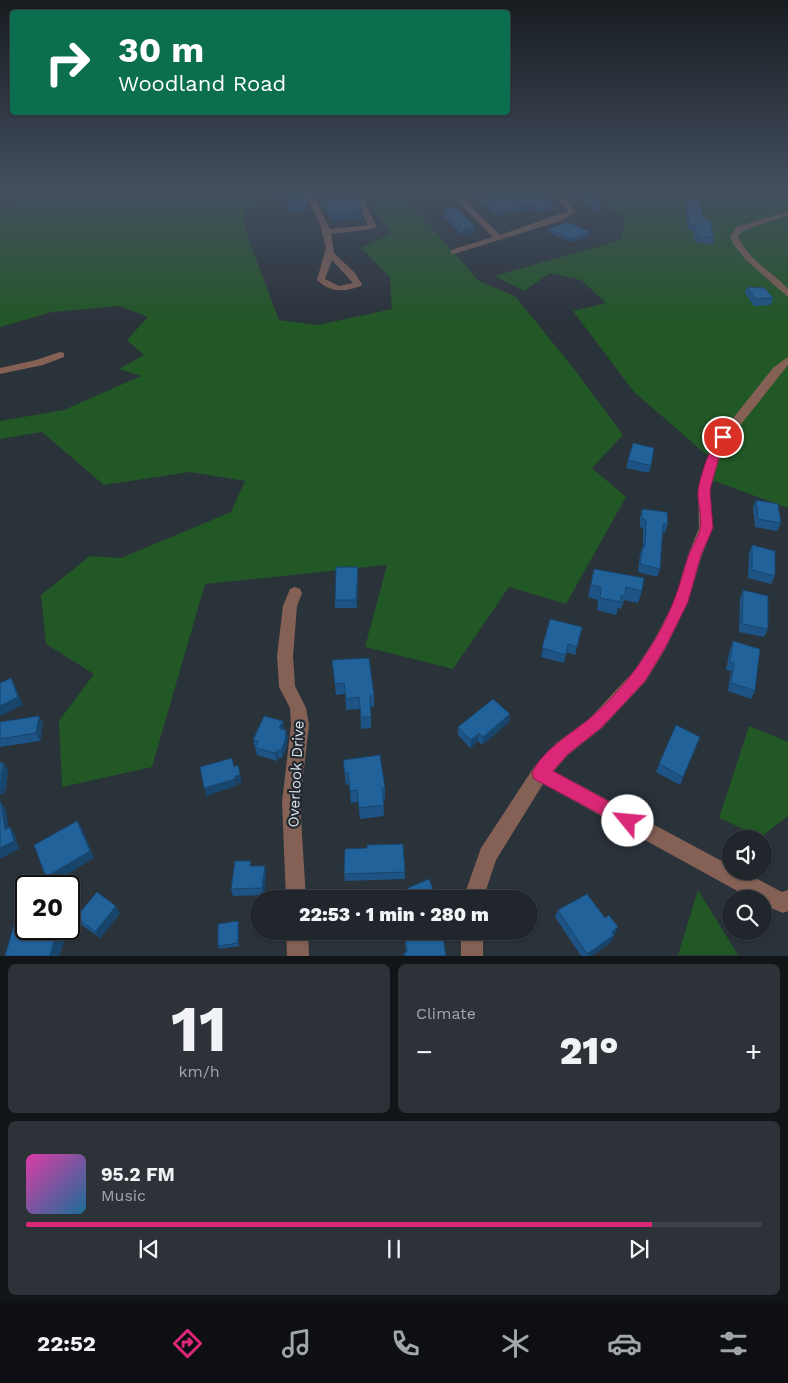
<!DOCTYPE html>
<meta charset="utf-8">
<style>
:root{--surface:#20262c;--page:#2d3238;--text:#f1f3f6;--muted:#a2a5a9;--line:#3d4348;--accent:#db2777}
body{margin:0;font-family:"Work Sans",sans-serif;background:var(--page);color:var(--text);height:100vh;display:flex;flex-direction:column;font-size:19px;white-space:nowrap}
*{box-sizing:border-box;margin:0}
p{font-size:16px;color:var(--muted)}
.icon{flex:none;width:28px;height:28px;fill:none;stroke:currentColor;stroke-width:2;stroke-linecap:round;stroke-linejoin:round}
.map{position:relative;height:956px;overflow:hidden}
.side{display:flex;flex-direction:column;gap:8px;padding:8px;background:#121518;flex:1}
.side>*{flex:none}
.hud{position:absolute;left:10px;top:10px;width:500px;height:105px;border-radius:5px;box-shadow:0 1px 4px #0004,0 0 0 1px var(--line);background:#0b6e4f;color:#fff;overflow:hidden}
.fabs{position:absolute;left:722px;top:830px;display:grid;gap:10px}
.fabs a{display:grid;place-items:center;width:50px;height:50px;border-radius:50%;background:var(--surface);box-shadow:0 1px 4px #0004,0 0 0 1px var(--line);font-size:25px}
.speed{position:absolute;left:15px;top:875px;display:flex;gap:10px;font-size:25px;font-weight:700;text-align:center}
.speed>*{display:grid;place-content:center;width:65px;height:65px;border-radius:50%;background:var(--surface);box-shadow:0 1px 4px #0004,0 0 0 1px var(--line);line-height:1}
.speed .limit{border:2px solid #111;border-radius:8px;background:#fff;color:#111}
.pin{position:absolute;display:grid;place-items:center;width:42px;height:42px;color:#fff;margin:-21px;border:2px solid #fff;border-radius:50%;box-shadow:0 1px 5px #0007}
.me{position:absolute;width:55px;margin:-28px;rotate:298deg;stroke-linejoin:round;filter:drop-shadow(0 0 4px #0008)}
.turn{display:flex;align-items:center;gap:18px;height:105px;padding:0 25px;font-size:22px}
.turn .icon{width:65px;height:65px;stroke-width:2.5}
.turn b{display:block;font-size:35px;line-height:42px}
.big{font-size:38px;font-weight:800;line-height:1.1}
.side .tile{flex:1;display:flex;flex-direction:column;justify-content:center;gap:8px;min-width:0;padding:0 18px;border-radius:8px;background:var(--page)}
.side .dial{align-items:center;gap:0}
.dial b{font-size:65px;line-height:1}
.song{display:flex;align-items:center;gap:15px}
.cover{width:60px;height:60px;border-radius:8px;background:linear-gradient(135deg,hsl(320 70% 55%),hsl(200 70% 35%))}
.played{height:5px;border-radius:2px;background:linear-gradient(90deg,var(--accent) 85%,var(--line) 85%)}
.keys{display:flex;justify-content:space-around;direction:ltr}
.heat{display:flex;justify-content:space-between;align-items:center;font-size:28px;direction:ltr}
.side .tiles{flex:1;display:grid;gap:8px;grid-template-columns:1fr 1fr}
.tile:last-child{grid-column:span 2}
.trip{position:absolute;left:250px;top:890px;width:288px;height:50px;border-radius:25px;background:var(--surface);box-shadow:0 1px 4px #0004,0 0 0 1px var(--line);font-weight:800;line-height:50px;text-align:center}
.dock{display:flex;height:80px;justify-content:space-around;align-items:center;background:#0d0f12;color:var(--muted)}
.dock .icon{width:35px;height:35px}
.dock .selected{color:var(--accent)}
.dock b{font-size:22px;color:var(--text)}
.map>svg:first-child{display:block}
.green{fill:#225726}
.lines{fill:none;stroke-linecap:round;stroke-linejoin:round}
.minor{fill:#856155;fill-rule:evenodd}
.wall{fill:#1d5485}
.shaded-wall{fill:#18456c}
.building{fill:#22629b;stroke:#18456c}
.route{fill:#db2777;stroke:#8e194d}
.labels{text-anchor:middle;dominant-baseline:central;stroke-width:4.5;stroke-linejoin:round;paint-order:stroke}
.near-street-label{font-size:15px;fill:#e0e5ea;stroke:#202830}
</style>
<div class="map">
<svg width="788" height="956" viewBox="0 0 788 956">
<rect width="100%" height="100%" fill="#2a323a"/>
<path class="green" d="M22,190H269L259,206L243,211L248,238L279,320L318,325L392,309L390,277L361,248L392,233L369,204L378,203L380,198L375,190H399L479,281L515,296L578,374L623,435L592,468L626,497L566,604L509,587L453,669L365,647L387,565L205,584L152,767L62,787L59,721L94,674L46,644L41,595L90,556L121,558L231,512L245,481L190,472L104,485L42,432L0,439V421L64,410L141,376L119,369L144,355L127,340L148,317L120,306L52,312L0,327V209L15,204Z
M670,190H788V508L703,477L709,457L634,392L573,311L606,303L581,280L550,273L524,291L495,276L621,240L625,217L592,193L613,191L628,199L670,193Z
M749,726L788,742V816L761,837L719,818Z
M698,890L738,955H678Z"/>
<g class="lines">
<path class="minor" d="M0,190H7L0,193Z
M320,190H337L313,195L330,229L368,225L358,203L352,204L348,202L355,199L347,190H354L364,201L377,227L373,229L331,234L334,253L355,273L362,284L361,286C345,292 330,293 317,280L326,248L320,224L305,194ZM332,260L353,283L339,286L325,279Z
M447,190H454L500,235L568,211L563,204L545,190C559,190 568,201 576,212L560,221L454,254H451V250L493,237Z
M788,211V215L743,231L738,236C747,259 771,271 788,289V297L746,260L733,244L730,236L737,227Z
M60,352L64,353V357L43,365L0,374V368L36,360Z
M788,357V365L723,447L710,490L713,528L702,555L688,602L666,648L646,681L602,728L568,755L554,771L731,866V871H742L782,892L788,890V911L783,913L764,905V899H752L543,784L496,860L483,899H463L481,848L534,767L556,743L590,718L634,671L654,640L674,602L688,555L699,528L698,490L711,446L773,368Z
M295,587L300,589L302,593L297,606L293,656L295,686L306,708L309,725L300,802L306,899H286L282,802L291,725L290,708L279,687L277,656L283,606L290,589Z
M286,931H308L309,956H287Z
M461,931H483V956H461Z"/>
</g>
<path class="wall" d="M274,190H308V191L305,192L306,195L307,202L306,213H288L287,207L289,193L275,194Z
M316,190H329L335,198H340L337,193L336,190H349L350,197L363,219L333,223L317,196Z
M469,190H536L555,204L554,209L542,213L534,210L495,215Z
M567,190H588L602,206L601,210L599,213Z
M686,199L703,217L714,238L713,244L695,242L693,231L688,230L685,204Z
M443,210L475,233L462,235L443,216Z
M548,229L590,236L571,242L548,232Z
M747,287L773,298L771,305L754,306L745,293Z
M633,443L651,466L649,473L626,468Z
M756,500L781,523L777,531L755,527L753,508Z
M642,509L668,524L665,532H662L660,569L657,577L638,572L640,554L643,546V528L640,527V517Z
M752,545L775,576L771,584L748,578L749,553Z
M594,569L642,591L638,603L624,600L621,609L618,608L616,615L597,610L598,600L588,597Z
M358,575L357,608H335V600Z
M743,590L768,629L764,637L739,632L740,598Z
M550,619L577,647L575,655L566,652L564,663L541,657Z
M733,641L755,691L751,699L728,691L731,671L726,670L730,649Z
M332,660L374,696V707H371V728L361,729L360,709L346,710L345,694L336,695Z
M39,716L43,724L40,741L0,747V722Z
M509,722L482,745L478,741L470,748L458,735V727Z
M676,725L700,737L680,785L656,772Z
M284,730H286L288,738L286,749L282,758H279L277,761L257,755L253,740Z
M343,760L385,788V799H383L384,816L360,819L358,802L351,803L349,784L346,785Z
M405,872V879L345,881L344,874Z
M266,873L264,895L233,896L231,889Z
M408,888L435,894V898L433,899H411L408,892Z
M558,910L615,934L611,942L592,956H581L555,917Z
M120,913L100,938L80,924L76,917Z
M238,921L239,925V946L219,949L218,946Z
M405,934L446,956H404V953L406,952L405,941Z"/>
<path class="shaded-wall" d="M275,190H290V193L275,194Z
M350,191V198L341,199V192Z
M555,204L554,209L542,213V209Z
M535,205L534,210L495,215L496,210Z
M602,206L601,210L599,213V209Z
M363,210V219L333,223L332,214Z
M475,227V233L462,235L463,229Z
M590,232V236L571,242L572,239Z
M358,567V575L357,608L356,600Z
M11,678L15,686L23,705L0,716V706Z
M510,714L509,722L482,745L483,737Z
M39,716L43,724L40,741L36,733Z
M283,721L284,729L279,728Z
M286,730L288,738L286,749L282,758L281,751Z
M479,733L478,741L470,748L471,740Z
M277,750L279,758L277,761L275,753Z
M3,762L8,770L6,791H3L4,794L0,795V783Z
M238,765L242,782L237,784L235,776Z
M235,779L237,786L206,796L204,788Z
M1,802L6,810L10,837L5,830Z
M77,821L82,828L94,858L50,885L46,877Z
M10,827L15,835L19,849L0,859V848Z
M265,866L266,873L264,895L262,888Z
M435,894V898L433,899H425Z
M69,906L72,910L69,921Z
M116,906L120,913L100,938L95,932Z
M238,921L239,925V946L238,943Z
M618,927L615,934L609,938L612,932Z
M57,929H67L60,956H50Z
M614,935L611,942L592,956H587V954Z"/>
<path class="building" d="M289,190H304L306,195V206L287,207Z
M318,190H329L335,198L357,196L363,210L332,214Z
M339,190H349L350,191L341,192Z
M474,190H536L555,204L542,209L535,205L496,210Z
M574,190H588L602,206L599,209Z
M686,199L700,200L703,217L710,220L714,238L697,237L695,225L689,224Z
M456,208L475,227L463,229L443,210Z
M568,222L590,232L572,239L548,229Z
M747,287L765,288L773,298L756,299Z
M633,443L654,448L651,466L628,460Z
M756,500L778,504L781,523L758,519Z
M642,509L667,512L668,524H663L660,569L640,564L643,546L645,547L646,520L642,519Z
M752,545L775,551V576L752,570Z
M336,567H358L356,600H335Z
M594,569L644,578L642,591L626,587L625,596H621L620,602L600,598L601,587L591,585Z
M743,590L768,596V629L742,624Z
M550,619L582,627L577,647L568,644L566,655L542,648Z
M733,641L760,649L755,691L731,683L734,663L730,662Z
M369,658L374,696H370L371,717H361L359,697L346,699L344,683L335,684L332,660Z
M11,678L18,697L0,706V683Z
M493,699L510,714L483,737L479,733L471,740L458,727Z
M39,716L36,733L0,739V722Z
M264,716L283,721L279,728L286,730L285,741L281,751L277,750L275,753L255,748L258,741L253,740Z
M676,725L700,737L683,777L659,764Z
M380,755L385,788H382L384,805L359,808L357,790L350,791L348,772L345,773L343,760Z
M232,758L234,767L238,765L240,775L235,776V779L204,788L200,767Z
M3,762L1,783H0V763Z
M0,802H1L5,830L10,827L14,841L0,848Z
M77,821L90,851L46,877L34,845Z
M403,844L405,872L344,874L345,849L367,848V845Z
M235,861H251L250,866H265L262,888L231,889Z
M429,879L435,894L425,899H412L408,888Z
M97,892L116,906L95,932L76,917Z
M587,894L605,918L609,915L618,927L612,932L614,935L587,954L558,910Z
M26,902V929H57L50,956H5L20,903Z
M238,921V943L218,946V924Z
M423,931H442L446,956H404V953L407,952L405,934Z"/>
<linearGradient id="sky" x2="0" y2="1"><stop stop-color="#171c20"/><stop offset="0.59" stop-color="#444f60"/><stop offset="1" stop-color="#444f60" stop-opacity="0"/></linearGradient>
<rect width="788" height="324" fill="url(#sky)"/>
<path class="route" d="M723,434L729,437L722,446L710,490L713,528L701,555L688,602L665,648L645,681L601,728L568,754L553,771L634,815L637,821L634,827L628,829L534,779L532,773C542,750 570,735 589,719C624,690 658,643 674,600C680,586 683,571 688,557C691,548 698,538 700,529C703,517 697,503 698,491C699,480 712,437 723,434Z"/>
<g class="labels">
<g class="near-street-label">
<text transform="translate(296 774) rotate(-87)">Overlook Drive</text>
</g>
</g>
</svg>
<div class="fabs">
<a><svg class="icon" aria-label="sound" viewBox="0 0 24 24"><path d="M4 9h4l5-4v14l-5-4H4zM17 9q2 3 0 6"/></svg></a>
<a><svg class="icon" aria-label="search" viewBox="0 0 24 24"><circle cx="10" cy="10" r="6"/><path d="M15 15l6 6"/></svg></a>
</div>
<div class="speed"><div class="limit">20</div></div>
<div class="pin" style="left:723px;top:437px;background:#d93025"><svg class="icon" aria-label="arrive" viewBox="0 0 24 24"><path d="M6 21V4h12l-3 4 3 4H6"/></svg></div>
<svg class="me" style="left:628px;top:821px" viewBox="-20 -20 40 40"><circle r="19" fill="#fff"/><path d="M0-13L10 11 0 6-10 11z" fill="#db2777"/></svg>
<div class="trip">22:53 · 1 min · 280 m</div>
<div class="hud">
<div class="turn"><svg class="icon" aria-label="right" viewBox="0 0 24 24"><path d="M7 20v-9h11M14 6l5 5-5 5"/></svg><div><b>30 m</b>Woodland Road</div></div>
</div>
</div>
<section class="side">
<div class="tiles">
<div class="tile dial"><b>11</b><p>km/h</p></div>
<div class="tile"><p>Climate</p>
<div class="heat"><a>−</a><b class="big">21°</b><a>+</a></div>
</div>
<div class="tile">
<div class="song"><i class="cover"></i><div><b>95.2 FM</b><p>Music</p></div></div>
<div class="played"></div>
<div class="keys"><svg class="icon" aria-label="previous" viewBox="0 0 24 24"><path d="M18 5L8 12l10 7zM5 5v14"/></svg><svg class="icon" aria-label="pause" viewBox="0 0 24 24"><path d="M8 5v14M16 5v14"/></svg><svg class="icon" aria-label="next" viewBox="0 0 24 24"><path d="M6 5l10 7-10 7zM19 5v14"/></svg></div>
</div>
</div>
</section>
<nav class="dock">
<b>22:52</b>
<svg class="icon selected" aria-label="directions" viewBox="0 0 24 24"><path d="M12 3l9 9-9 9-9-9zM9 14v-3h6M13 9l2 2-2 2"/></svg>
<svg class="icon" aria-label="music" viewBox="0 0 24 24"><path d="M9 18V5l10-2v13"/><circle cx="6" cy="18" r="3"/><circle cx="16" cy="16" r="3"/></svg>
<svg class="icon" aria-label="phone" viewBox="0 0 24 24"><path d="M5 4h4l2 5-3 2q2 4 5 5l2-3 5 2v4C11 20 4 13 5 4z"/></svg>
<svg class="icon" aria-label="climate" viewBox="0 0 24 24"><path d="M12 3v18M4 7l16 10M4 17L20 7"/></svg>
<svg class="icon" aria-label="car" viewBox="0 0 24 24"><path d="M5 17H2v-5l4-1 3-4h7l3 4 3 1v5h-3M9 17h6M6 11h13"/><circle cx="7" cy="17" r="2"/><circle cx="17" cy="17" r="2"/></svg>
<svg class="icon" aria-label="filters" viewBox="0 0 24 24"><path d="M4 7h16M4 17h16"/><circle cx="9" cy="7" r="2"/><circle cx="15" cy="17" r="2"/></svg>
</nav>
